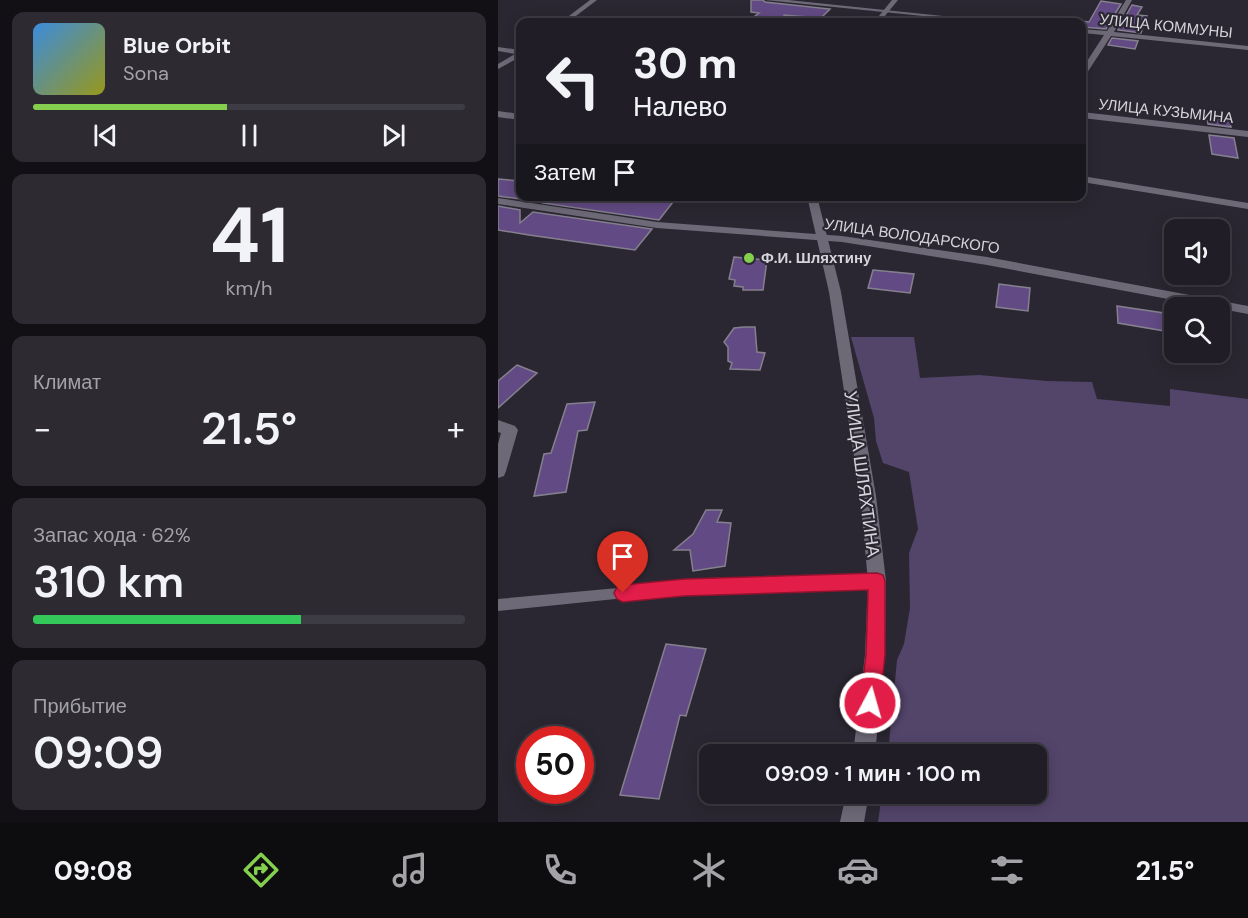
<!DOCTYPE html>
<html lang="ru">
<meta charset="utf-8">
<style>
:root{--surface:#201d26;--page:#2d2a32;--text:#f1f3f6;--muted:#a2a2a7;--line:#3d3b43;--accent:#84cf4d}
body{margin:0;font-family:"DM Sans",sans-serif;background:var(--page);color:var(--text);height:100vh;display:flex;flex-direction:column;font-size:22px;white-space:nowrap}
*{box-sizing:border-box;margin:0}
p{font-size:20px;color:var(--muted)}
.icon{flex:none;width:33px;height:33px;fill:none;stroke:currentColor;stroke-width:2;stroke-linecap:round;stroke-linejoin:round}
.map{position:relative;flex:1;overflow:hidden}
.panel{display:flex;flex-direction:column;gap:12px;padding:12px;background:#121015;width:498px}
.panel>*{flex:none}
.hud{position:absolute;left:18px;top:18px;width:570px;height:183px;border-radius:12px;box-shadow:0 3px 15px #0003,0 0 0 2px var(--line);background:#201d26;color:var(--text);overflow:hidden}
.fabs{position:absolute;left:666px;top:219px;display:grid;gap:12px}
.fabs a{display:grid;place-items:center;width:66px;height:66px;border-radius:12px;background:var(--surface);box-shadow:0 3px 15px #0003,0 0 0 2px var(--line);font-size:30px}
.speed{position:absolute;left:18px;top:726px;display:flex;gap:12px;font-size:30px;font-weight:700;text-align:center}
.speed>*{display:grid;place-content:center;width:78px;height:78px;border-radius:50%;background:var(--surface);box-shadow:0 3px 15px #0003,0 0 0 2px var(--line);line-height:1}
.speed .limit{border:9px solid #d22;background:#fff;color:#111}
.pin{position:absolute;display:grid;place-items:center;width:51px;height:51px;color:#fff;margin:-62px -26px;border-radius:50% 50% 50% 0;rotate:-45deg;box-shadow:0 0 6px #0007}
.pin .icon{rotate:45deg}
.me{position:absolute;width:66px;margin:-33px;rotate:6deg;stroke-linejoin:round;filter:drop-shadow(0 0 4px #0008)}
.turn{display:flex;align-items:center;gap:21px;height:126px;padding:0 18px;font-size:27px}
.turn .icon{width:78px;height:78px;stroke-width:2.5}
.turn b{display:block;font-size:42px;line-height:51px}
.then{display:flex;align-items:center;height:57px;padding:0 18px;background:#0003;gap:12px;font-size:22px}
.big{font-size:45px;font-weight:600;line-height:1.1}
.panel .card{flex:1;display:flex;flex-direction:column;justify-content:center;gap:9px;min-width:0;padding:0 21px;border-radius:12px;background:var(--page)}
.panel .dial{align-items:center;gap:0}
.dial b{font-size:78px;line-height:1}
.song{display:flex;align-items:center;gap:18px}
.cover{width:72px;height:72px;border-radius:9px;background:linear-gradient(135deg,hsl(210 70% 55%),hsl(60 70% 35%))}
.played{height:6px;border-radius:3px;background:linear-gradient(90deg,var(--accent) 45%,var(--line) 45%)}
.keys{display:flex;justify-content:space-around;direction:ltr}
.heat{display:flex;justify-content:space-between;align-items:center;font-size:33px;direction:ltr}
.charge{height:9px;border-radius:4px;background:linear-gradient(90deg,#34c759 62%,var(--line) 0)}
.trip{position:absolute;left:201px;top:744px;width:348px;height:60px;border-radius:12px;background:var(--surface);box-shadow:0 3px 15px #0003,0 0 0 2px var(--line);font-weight:600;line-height:60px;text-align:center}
.menu{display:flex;height:96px;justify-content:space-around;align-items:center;background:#0d0c0f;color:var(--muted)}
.menu .icon{width:42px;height:42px}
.menu .on{color:var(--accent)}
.menu b{font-size:27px;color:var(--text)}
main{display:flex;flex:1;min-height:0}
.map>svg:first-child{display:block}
.green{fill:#53446a}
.building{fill:#624a84;stroke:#85808e;stroke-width:1.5}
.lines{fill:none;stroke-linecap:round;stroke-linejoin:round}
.lane{fill:#6e6977;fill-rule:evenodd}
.street{fill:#6e6977;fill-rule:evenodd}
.secondary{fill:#6e6977;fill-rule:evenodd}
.route{fill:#e11d48;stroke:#92132f;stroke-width:1.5}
.poi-dot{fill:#84cf4d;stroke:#2b2732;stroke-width:2}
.labels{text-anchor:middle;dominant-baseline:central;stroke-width:4.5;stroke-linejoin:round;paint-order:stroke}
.far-street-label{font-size:15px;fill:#d5d3db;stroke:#2b2732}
.far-poi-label{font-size:15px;font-weight:bold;fill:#d5d3db;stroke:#2b2732;text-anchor:start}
.street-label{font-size:18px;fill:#d5d3db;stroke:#2b2732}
</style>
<main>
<section class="panel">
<div class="card">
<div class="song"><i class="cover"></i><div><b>Blue Orbit</b><p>Sona</p></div></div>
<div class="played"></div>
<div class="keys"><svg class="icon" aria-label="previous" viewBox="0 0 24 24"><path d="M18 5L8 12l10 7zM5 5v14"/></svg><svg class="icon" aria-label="pause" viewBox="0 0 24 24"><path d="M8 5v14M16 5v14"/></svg><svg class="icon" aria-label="next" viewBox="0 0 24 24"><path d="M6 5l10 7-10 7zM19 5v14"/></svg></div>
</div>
<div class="card dial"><b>41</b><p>km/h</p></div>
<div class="card"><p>Климат</p>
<div class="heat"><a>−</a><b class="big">21.5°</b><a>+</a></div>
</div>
<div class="card"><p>Запас хода · 62%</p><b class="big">310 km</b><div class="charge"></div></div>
<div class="card"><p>Прибытие</p><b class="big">09:09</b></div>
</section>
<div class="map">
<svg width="750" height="822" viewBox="0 0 750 822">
<rect width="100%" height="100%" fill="#2b2732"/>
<path class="green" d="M353,337H416L422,378L481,375L549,381L594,382L599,399L672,406V389L750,399V822H380L384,794H538V754H390L399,660L406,644L412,608L411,553L420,529L411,472L385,463L378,441L376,418Z"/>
<path class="building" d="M253,0H265L267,2L332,9L323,18L286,15V22H249L261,13L253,12Z
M603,1L623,4L608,29L584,27V21L591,22Z
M634,5L644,7L639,15L649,16L643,33L620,30Z
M614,38L640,41L637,49L610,45Z
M708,114L731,117L733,127L710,124Z
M711,135L736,138L740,158L714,154Z
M0,179L22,181V199L0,196Z
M52,196H129L175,202L161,220L45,203Z
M0,206L22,210V223L35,212L154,229L137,250L31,235L0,230Z
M236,257L269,260L265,290H245V287L236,286L237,280L231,279Z
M375,270L416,274L412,293L370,288Z
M501,284L532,288L530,311L498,307Z
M619,306L666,313L667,331L620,323Z
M246,327H257L259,352L267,353L262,370L232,369L234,363L230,361V347L226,342L236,328Z
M19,365L39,373L0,408V381Z
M97,402L89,430L80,431L68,492L36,496L46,454L53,453L69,404Z
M208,510H224L219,522L233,523L227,566L195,571L192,550H176L195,534Z
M168,644L208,649L188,716L182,715L161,799L122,795Z"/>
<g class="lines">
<path class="lane" d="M379,576L383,577L385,581L383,585L379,586L186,592L0,611V599L186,582Z"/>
<path class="street" d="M92,0H99L70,22H63Z
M267,0H290L503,22H484Z
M628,0H634L616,32L750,46V50L613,36L587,76H584V69L606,35L584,33V29L609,31Z
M0,47L22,50V57L0,69V64L17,54L0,51Z
M0,111L22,114V120L0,117Z
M584,112L750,131V137L584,118Z
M584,176L750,203V209L584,182Z
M0,198L159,222L344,236L489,257L750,306V314L489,265L344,242L159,228L0,204Z
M0,420L17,426L20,430L8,471L6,476L0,478V444L3,433L0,432Z"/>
<path class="secondary" d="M394,0H400L382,22H376Z
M309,196H319L343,292L378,496L388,581L387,655L377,754H355L367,655L370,581L362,496L331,292Z
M348,794H371L366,822H342Z"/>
</g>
<path class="route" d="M379,573L385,575L387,581V655L382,703L379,710L372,713L365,710L362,703L368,655L370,590L186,596L125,602L119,599L116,593L119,587L125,585L186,579Z"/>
<circle class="poi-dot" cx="251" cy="258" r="6"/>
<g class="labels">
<g class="far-street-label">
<text transform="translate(668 26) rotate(6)">УЛИЦА КОММУНЫ</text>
<text transform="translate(668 111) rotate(6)">УЛИЦА КУЗЬМИНА</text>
<text transform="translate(414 236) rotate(8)">УЛИЦА ВОЛОДАРСКОГО</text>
</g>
<g class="far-poi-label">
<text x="263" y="258">Ф.И. Шляхтину</text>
</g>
<g class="street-label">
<text transform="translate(364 474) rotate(82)">УЛИЦА ШЛЯХТИНА</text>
</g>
</g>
</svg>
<div class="fabs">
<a><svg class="icon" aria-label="sound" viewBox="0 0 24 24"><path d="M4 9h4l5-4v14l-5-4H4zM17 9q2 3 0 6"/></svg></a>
<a><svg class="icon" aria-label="search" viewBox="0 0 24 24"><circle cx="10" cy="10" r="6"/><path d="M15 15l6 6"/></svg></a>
</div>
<div class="speed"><div class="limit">50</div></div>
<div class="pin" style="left:125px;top:593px;background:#d93025"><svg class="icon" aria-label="arrive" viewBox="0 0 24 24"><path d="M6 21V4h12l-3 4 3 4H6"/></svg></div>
<svg class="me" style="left:372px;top:703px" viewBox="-20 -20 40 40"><circle r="17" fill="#e11d48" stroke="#fff" stroke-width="3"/><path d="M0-11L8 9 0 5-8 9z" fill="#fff"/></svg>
<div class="trip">09:09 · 1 мин · 100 m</div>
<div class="hud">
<div class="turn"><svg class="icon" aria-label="left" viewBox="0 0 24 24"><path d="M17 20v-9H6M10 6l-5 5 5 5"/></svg><div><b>30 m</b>Налево</div></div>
<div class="then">Затем<svg class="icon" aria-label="arrive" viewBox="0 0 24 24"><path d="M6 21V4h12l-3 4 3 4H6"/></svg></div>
</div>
</div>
</main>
<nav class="menu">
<b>09:08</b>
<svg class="icon on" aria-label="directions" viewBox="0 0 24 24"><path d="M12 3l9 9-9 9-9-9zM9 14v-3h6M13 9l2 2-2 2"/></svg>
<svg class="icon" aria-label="music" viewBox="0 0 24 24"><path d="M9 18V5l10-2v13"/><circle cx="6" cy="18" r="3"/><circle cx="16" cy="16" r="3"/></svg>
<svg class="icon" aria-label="phone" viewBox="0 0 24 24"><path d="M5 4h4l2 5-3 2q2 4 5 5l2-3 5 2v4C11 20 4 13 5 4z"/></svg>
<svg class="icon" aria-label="climate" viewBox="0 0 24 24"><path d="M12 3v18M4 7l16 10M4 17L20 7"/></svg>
<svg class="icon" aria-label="car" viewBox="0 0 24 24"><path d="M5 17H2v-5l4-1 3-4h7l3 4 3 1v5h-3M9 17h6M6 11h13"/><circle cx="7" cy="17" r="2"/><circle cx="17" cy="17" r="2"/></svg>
<svg class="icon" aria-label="filters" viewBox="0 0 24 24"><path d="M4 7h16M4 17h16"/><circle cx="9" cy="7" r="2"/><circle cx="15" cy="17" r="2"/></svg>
<b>21.5°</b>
</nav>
